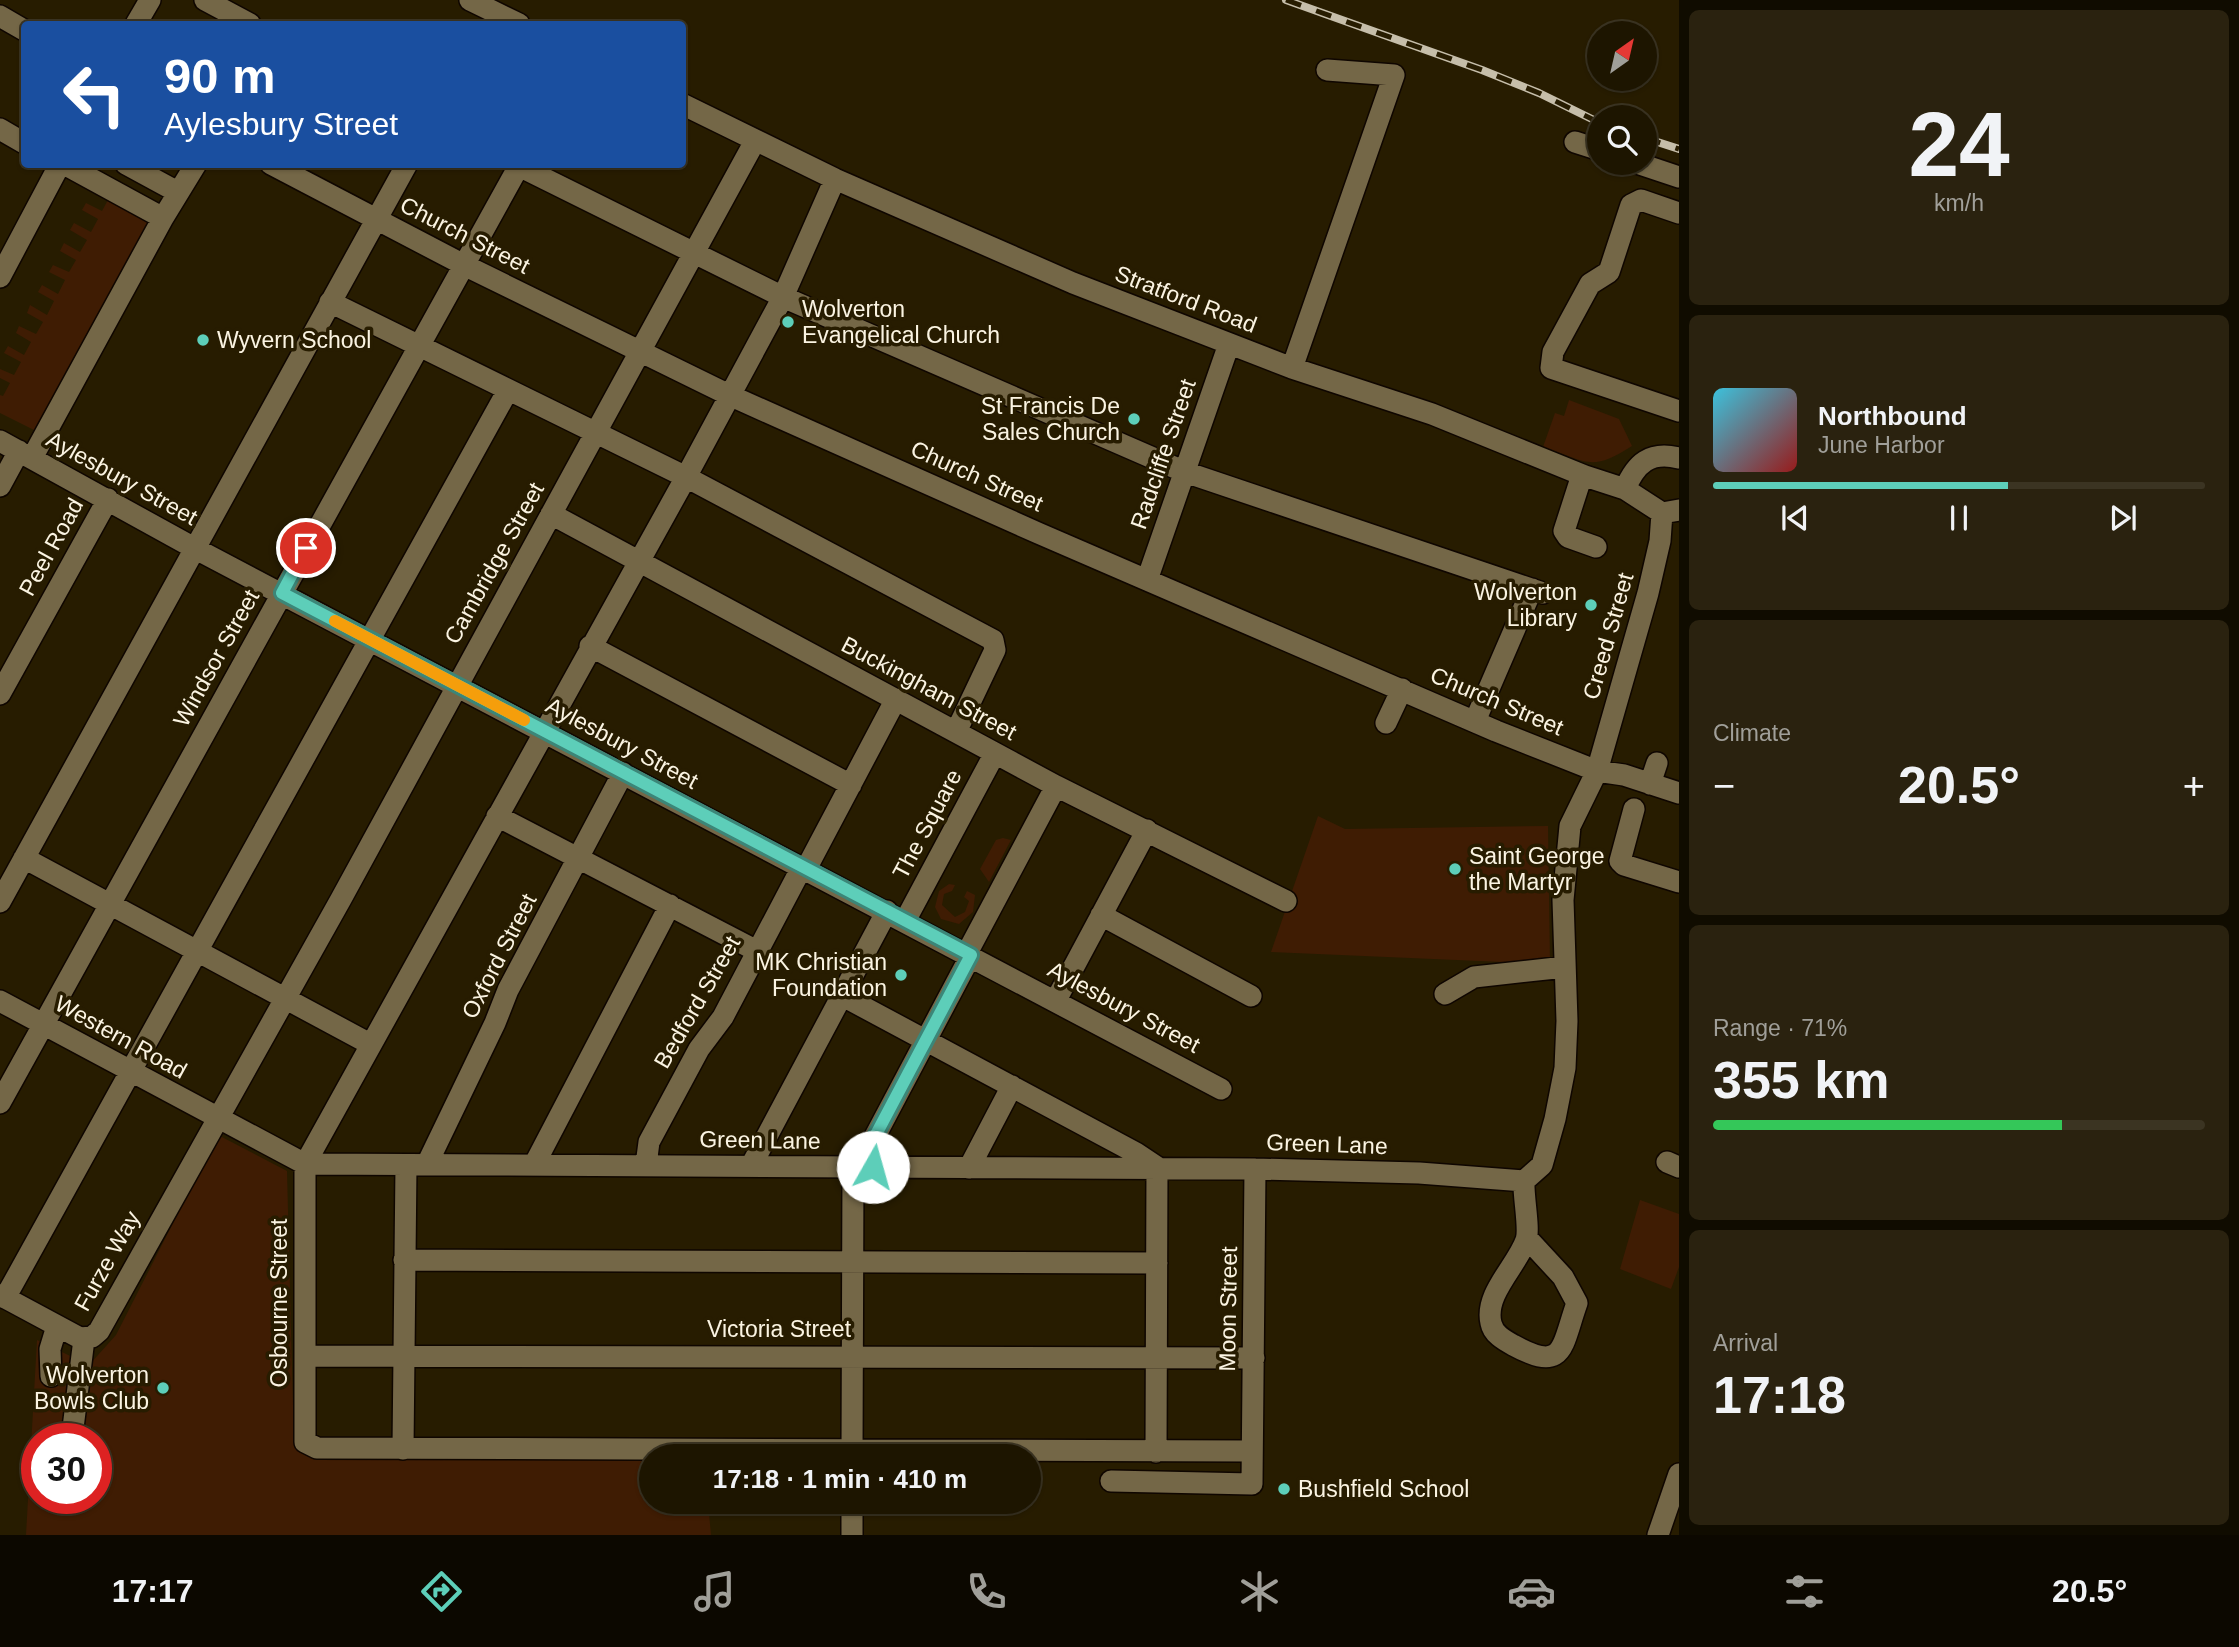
<!DOCTYPE html>
<meta charset="utf-8">
<style>
:root{--surface:#1d1500;--page:#2a220f;--text:#f1f3f6;--muted:#a09f99;--line:#3b3422;--accent:#5dceb9}
body{margin:0;font-family:Helvetica,sans-serif;background:var(--page);color:var(--text);height:100vh;display:flex;flex-direction:column;font-size:26px;white-space:nowrap}
*{box-sizing:border-box;margin:0}
p{font-size:23px;color:var(--muted)}
.icon{flex:none;width:38px;height:38px;fill:none;stroke:currentColor;stroke-width:2;stroke-linecap:round;stroke-linejoin:round}
.map{position:relative;flex:1;overflow:hidden}
.sheet{display:flex;flex-direction:column;gap:10px;padding:10px;background:#100c00;width:560px}
.sheet>*{flex:none}
.guide{position:absolute;left:21px;top:21px;width:665px;height:147px;border-radius:7px;box-shadow:0 2px 5px #0004,0 0 0 2px var(--line);background:#1a4fa0;color:#fff;overflow:hidden}
.needle{width:46px;rotate:34deg}
.controls{position:absolute;left:1587px;top:21px;display:grid;gap:14px}
.controls a{display:grid;place-items:center;width:70px;height:70px;border-radius:50%;background:var(--surface);box-shadow:0 2px 5px #0004,0 0 0 2px var(--line);font-size:35px}
.speed{position:absolute;left:21px;top:1423px;display:flex;gap:14px;font-size:35px;font-weight:700;text-align:center}
.speed>*{display:grid;place-content:center;width:91px;height:91px;border-radius:50%;background:var(--surface);box-shadow:0 2px 5px #0004,0 0 0 2px var(--line);line-height:1}
.speed .limit{border:10px solid #d22;background:#fff;color:#111}
.pin{position:absolute;display:grid;place-items:center;width:60px;height:60px;color:#fff;margin:-30px;border:4px solid #fff;border-radius:50%;box-shadow:0 2px 7px #0007}
.me{position:absolute;width:77px;margin:-38px;rotate:7deg;stroke-linejoin:round;filter:drop-shadow(0 0 5px #0008)}
.turn{display:flex;align-items:center;gap:24px;height:147px;padding:0 28px;font-size:32px}
.turn .icon{width:91px;height:91px;stroke-width:2.5}
.turn b{display:block;font-size:49px;line-height:60px}
.big{font-size:52px;font-weight:700;line-height:1.1}
.sheet .tile{flex:1;display:flex;flex-direction:column;justify-content:center;gap:10px;min-width:0;padding:0 24px;border-radius:10px;background:var(--page)}
.sheet .dial{align-items:center;gap:0}
.dial b{font-size:91px;line-height:1}
.song{display:flex;align-items:center;gap:21px}
.cover{width:84px;height:84px;border-radius:10px;background:linear-gradient(135deg,hsl(190 70% 55%),hsl(0 70% 35%))}
.played{height:7px;border-radius:4px;background:linear-gradient(90deg,var(--accent) 60%,var(--line) 60%)}
.keys{display:flex;justify-content:space-around;direction:ltr}
.heat{display:flex;justify-content:space-between;align-items:center;font-size:38px;direction:ltr}
.charge{height:10px;border-radius:5px;background:linear-gradient(90deg,#34c759 71%,var(--line) 0)}
.trip{position:absolute;left:639px;top:1444px;width:402px;height:70px;border-radius:35px;background:var(--surface);box-shadow:0 2px 5px #0004,0 0 0 2px var(--line);font-weight:700;line-height:70px;text-align:center}
.tabs{display:flex;height:112px;justify-content:space-around;align-items:center;background:#0c0800;color:var(--muted)}
.tabs .icon{width:49px;height:49px}
.tabs .selected{color:var(--accent)}
.tabs b{font-size:32px;color:var(--text)}
main{display:flex;flex:1;min-height:0}
.map>svg:first-child{display:block}
.green{fill:#3f1c03;fill-rule:evenodd}
.lines{fill:none;stroke-linecap:round;stroke-linejoin:round}
.minor-casing{stroke:#0f0600;stroke-width:24}
.minor{stroke:#746747;stroke-width:21}
.rail-casing{stroke:#c6beaa;stroke-width:8}
.rail{stroke:#271c00;stroke-width:5;stroke-dasharray:16;stroke-linecap:butt}
.route-casing{stroke:#3c8678;stroke-width:18}
.route{stroke:#5dceb9;stroke-width:12}
.slow{stroke:#f59e0b;stroke-width:12}
.poi-dot{fill:#5dceb9;stroke:#271c00;stroke-width:2.5}
.labels{text-anchor:middle;dominant-baseline:central;stroke-width:7;stroke-linejoin:round;paint-order:stroke}
.street-label{font-size:23px;fill:#fbf4e2;stroke:#271c00}
.poi-label{font-size:23px;fill:#fbf4e2;stroke:#271c00;text-anchor:start}
</style>
<main>
<div class="map">
<svg width="1679" height="1535" viewBox="0 0 1679 1535">
<rect width="100%" height="100%" fill="#271c00"/>
<path class="green" d="M109,198L162,221L44,435L0,413V395L3,396L10,383L0,378V369L14,375L21,362L4,353L8,346L24,355L31,342L16,333L19,326L36,334L43,322L27,313L30,305L47,315L54,301L38,292L42,285L58,294L65,280L49,272L53,265L69,272L76,260L60,251L64,243L80,252L87,240L70,230L74,223L91,232L98,219L82,210L86,203L102,211Z
M1569,400L1619,419L1632,446C1590,473 1587,461 1543,447L1555,413L1564,416Z
M1318,816L1345,829L1548,826L1550,964L1271,952Z
M1003,838L1011,840L989,882L980,869L996,840Z
M949,884L955,885L952,891L944,894L942,905L955,917L965,912L969,901L964,897L967,891L975,895L973,912L959,924L941,919L935,907L939,891Z
M218,1135L287,1171L294,1444L320,1456H651V1502H708L711,1535H26L37,1340L89,1365L116,1335ZM37,1438H96V1498H37Z
M1640,1200L1679,1214V1267L1671,1289L1620,1269Z"/>
<g class="lines">
<defs>
<path id="minor" d="M205,0L250,24
M470,0L519,24
M0,16L24,30
M136,24L150,0
M682,104L835,179L1073,283L1292,368L1432,414L1585,476L1625,489L1662,513L1679,510
M0,129L24,143
M1575,142L1600,150
M1637,163L1679,177
M64,164L163,218
M126,164L172,189
M271,164L464,265L729,395L1038,533L1496,731L1597,771L1624,775L1679,793
M515,164L783,297L1185,472L1543,593
M835,179L783,297L686,477L305,1164V1442L317,1448L1252,1451
M1679,213L1641,200L1631,205L1609,272L1590,284L1553,352L1551,368L1679,411
M0,277L60,164
M330,302L686,477L993,640L995,650L956,732
M1292,368L1394,75L1327,70
M0,441L196,549L1221,1089
M32,458L163,218L196,164
M1582,475L1564,531L1568,537L1596,547
M0,486L19,451
M1625,489C1636,463 1650,451 1679,458
M551,514L1056,786L1286,901
M1147,580L1229,344
M590,646L851,785
M0,694L108,499
M1475,721L1532,589
M1386,723L1402,689
M1650,784L1657,763
M1634,809L1620,861L1624,865L1679,882
M497,816L757,951
M24,858L370,1044
M806,869L896,699
M0,902L407,164
M1101,915L1251,996
M905,921L995,753
M967,953L1056,786
M1445,994L1474,977L1565,967
M841,995L1136,1153L1157,1167L1156,1452
M1056,1000L1147,830
M0,1001L305,1164L1255,1169L1419,1173L1524,1181
M0,1103L520,164
M1667,1162L1679,1167
M427,1164L495,1023L508,990L623,773
M534,1165L670,905
M646,1165L649,1142L699,1049L723,1017L802,867
M751,1166L887,911
M873,1167L872,1142L971,955
M969,1168L1012,1086
M1524,1181L1542,1165L1555,1119L1565,1068L1567,1021L1563,900L1570,826L1597,771L1648,593L1660,541L1662,513
M1524,1181C1523,1196 1530,1229 1526,1240C1517,1266 1484,1294 1491,1323C1493,1334 1504,1340 1513,1345C1565,1373 1561,1348 1577,1303L1563,1277L1527,1238
M404,1260L1157,1263
M0,1295L80,1338L92,1337L99,1331L341,899L755,141
M5,1298L508,390
M305,1356L1254,1358
M51,1376L50,1349L57,1326
M73,1428L84,1339
M403,1449L406,1165
M852,1456L853,1168
M1111,1481L1252,1484L1255,1169
M852,1502V1535
M1658,1535L1679,1474"/>
</defs>
<use href="#minor" class="minor-casing"/>
<use href="#minor" class="minor"/>
<defs>
<path id="rail" d="M1286,0L1482,70L1539,93L1600,123
M1645,138L1679,149"/>
</defs>
<use href="#rail" class="rail-casing"/>
<use href="#rail" class="rail"/>
</g>
<g class="lines">
<defs>
<path id="route" d="M306,548L282,593L971,955L872,1142L873,1167"/>
</defs>
<use href="#route" class="route-casing"/>
<use href="#route" class="route"/>
<path class="slow" d="M335,621L524,720"/>
</g>
<g class="poi-dot">
<circle cx="788" cy="322" r="7"/>
<circle cx="203" cy="340" r="7"/>
<circle cx="1134" cy="419" r="7"/>
<circle cx="1591" cy="605" r="7"/>
<circle cx="1455" cy="869" r="7"/>
<circle cx="901" cy="975" r="7"/>
<circle cx="163" cy="1388" r="7"/>
<circle cx="1284" cy="1489" r="7"/>
</g>
<g class="labels">
<g class="street-label">
<text transform="translate(465 235) rotate(27)">Church Street</text>
<text transform="translate(1186 299) rotate(21)">Stratford Road</text>
<text transform="translate(1163 454) rotate(-71)">Radcliffe Street</text>
<text transform="translate(977 476) rotate(24)">Church Street</text>
<text transform="translate(122 478) rotate(29)">Aylesbury Street</text>
<text transform="translate(51 547) rotate(-61)">Peel Road</text>
<text transform="translate(494 563) rotate(-61)">Cambridge Street</text>
<text transform="translate(1608 636) rotate(-74)">Creed Street</text>
<text transform="translate(216 658) rotate(-61)">Windsor Street</text>
<text transform="translate(929 688) rotate(28)">Buckingham Street</text>
<text transform="translate(1497 701) rotate(23)">Church Street</text>
<text transform="translate(622 743) rotate(28)">Aylesbury Street</text>
<text transform="translate(927 824) rotate(-62)">The Square</text>
<text transform="translate(499 956) rotate(-63)">Oxford Street</text>
<text transform="translate(697 1002) rotate(-60)">Bedford Street</text>
<text transform="translate(1124 1007) rotate(28)">Aylesbury Street</text>
<text transform="translate(121 1037) rotate(29)">Western Road</text>
<text transform="translate(760 1140) rotate(1)">Green Lane</text>
<text transform="translate(1327 1144) rotate(2)">Green Lane</text>
<text transform="translate(107 1261) rotate(-61)">Furze Way</text>
<text transform="translate(279 1303) rotate(-90)">Osbourne Street</text>
<text transform="translate(1228 1309) rotate(-89)">Moon Street</text>
<text x="779" y="1329">Victoria Street</text>
</g>
<g class="poi-label">
<text x="802" y="309">Wolverton<tspan x="802" dy="26">Evangelical Church</tspan></text>
<text x="217" y="340">Wyvern School</text>
<text x="1120" y="406" text-anchor="end">St Francis De<tspan x="1120" dy="26">Sales Church</tspan></text>
<text x="1577" y="592" text-anchor="end">Wolverton<tspan x="1577" dy="26">Library</tspan></text>
<text x="1469" y="856">Saint George<tspan x="1469" dy="26">the Martyr</tspan></text>
<text x="887" y="962" text-anchor="end">MK Christian<tspan x="887" dy="26">Foundation</tspan></text>
<text x="149" y="1375" text-anchor="end">Wolverton<tspan x="149" dy="26">Bowls Club</tspan></text>
<text x="1298" y="1489">Bushfield School</text>
</g>
</g>
</svg>
<div class="controls">
<a><svg class="needle" viewBox="-14 -14 28 28"><path d="M0-13l5 13h-10z" fill="#e53935"/><path d="M0 13l5-13h-10z" fill="#a09f99"/></svg></a>
<a><svg class="icon" aria-label="search" viewBox="0 0 24 24"><circle cx="10" cy="10" r="6"/><path d="M15 15l6 6"/></svg></a>
</div>
<div class="speed"><div class="limit">30</div></div>
<div class="pin" style="left:306px;top:548px;background:#d93025"><svg class="icon" aria-label="arrive" viewBox="0 0 24 24"><path d="M6 21V4h12l-3 4 3 4H6"/></svg></div>
<svg class="me" style="left:873px;top:1167px" viewBox="-20 -20 40 40"><circle r="19" fill="#fff"/><path d="M0-13L10 11 0 6-10 11z" fill="#5dceb9"/></svg>
<div class="trip">17:18 · 1 min · 410 m</div>
<div class="guide">
<div class="turn"><svg class="icon" aria-label="left" viewBox="0 0 24 24"><path d="M17 20v-9H6M10 6l-5 5 5 5"/></svg><div><b>90 m</b>Aylesbury Street</div></div>
</div>
</div>
<section class="sheet">
<div class="tile dial"><b>24</b><p>km/h</p></div>
<div class="tile">
<div class="song"><i class="cover"></i><div><b>Northbound</b><p>June Harbor</p></div></div>
<div class="played"></div>
<div class="keys"><svg class="icon" aria-label="previous" viewBox="0 0 24 24"><path d="M18 5L8 12l10 7zM5 5v14"/></svg><svg class="icon" aria-label="pause" viewBox="0 0 24 24"><path d="M8 5v14M16 5v14"/></svg><svg class="icon" aria-label="next" viewBox="0 0 24 24"><path d="M6 5l10 7-10 7zM19 5v14"/></svg></div>
</div>
<div class="tile"><p>Climate</p>
<div class="heat"><a>−</a><b class="big">20.5°</b><a>+</a></div>
</div>
<div class="tile"><p>Range · 71%</p><b class="big">355 km</b><div class="charge"></div></div>
<div class="tile"><p>Arrival</p><b class="big">17:18</b></div>
</section>
</main>
<nav class="tabs">
<b>17:17</b>
<svg class="icon selected" aria-label="directions" viewBox="0 0 24 24"><path d="M12 3l9 9-9 9-9-9zM9 14v-3h6M13 9l2 2-2 2"/></svg>
<svg class="icon" aria-label="music" viewBox="0 0 24 24"><path d="M9 18V5l10-2v13"/><circle cx="6" cy="18" r="3"/><circle cx="16" cy="16" r="3"/></svg>
<svg class="icon" aria-label="phone" viewBox="0 0 24 24"><path d="M5 4h4l2 5-3 2q2 4 5 5l2-3 5 2v4C11 20 4 13 5 4z"/></svg>
<svg class="icon" aria-label="climate" viewBox="0 0 24 24"><path d="M12 3v18M4 7l16 10M4 17L20 7"/></svg>
<svg class="icon" aria-label="car" viewBox="0 0 24 24"><path d="M5 17H2v-5l4-1 3-4h7l3 4 3 1v5h-3M9 17h6M6 11h13"/><circle cx="7" cy="17" r="2"/><circle cx="17" cy="17" r="2"/></svg>
<svg class="icon" aria-label="filters" viewBox="0 0 24 24"><path d="M4 7h16M4 17h16"/><circle cx="9" cy="7" r="2"/><circle cx="15" cy="17" r="2"/></svg>
<b>20.5°</b>
</nav>
